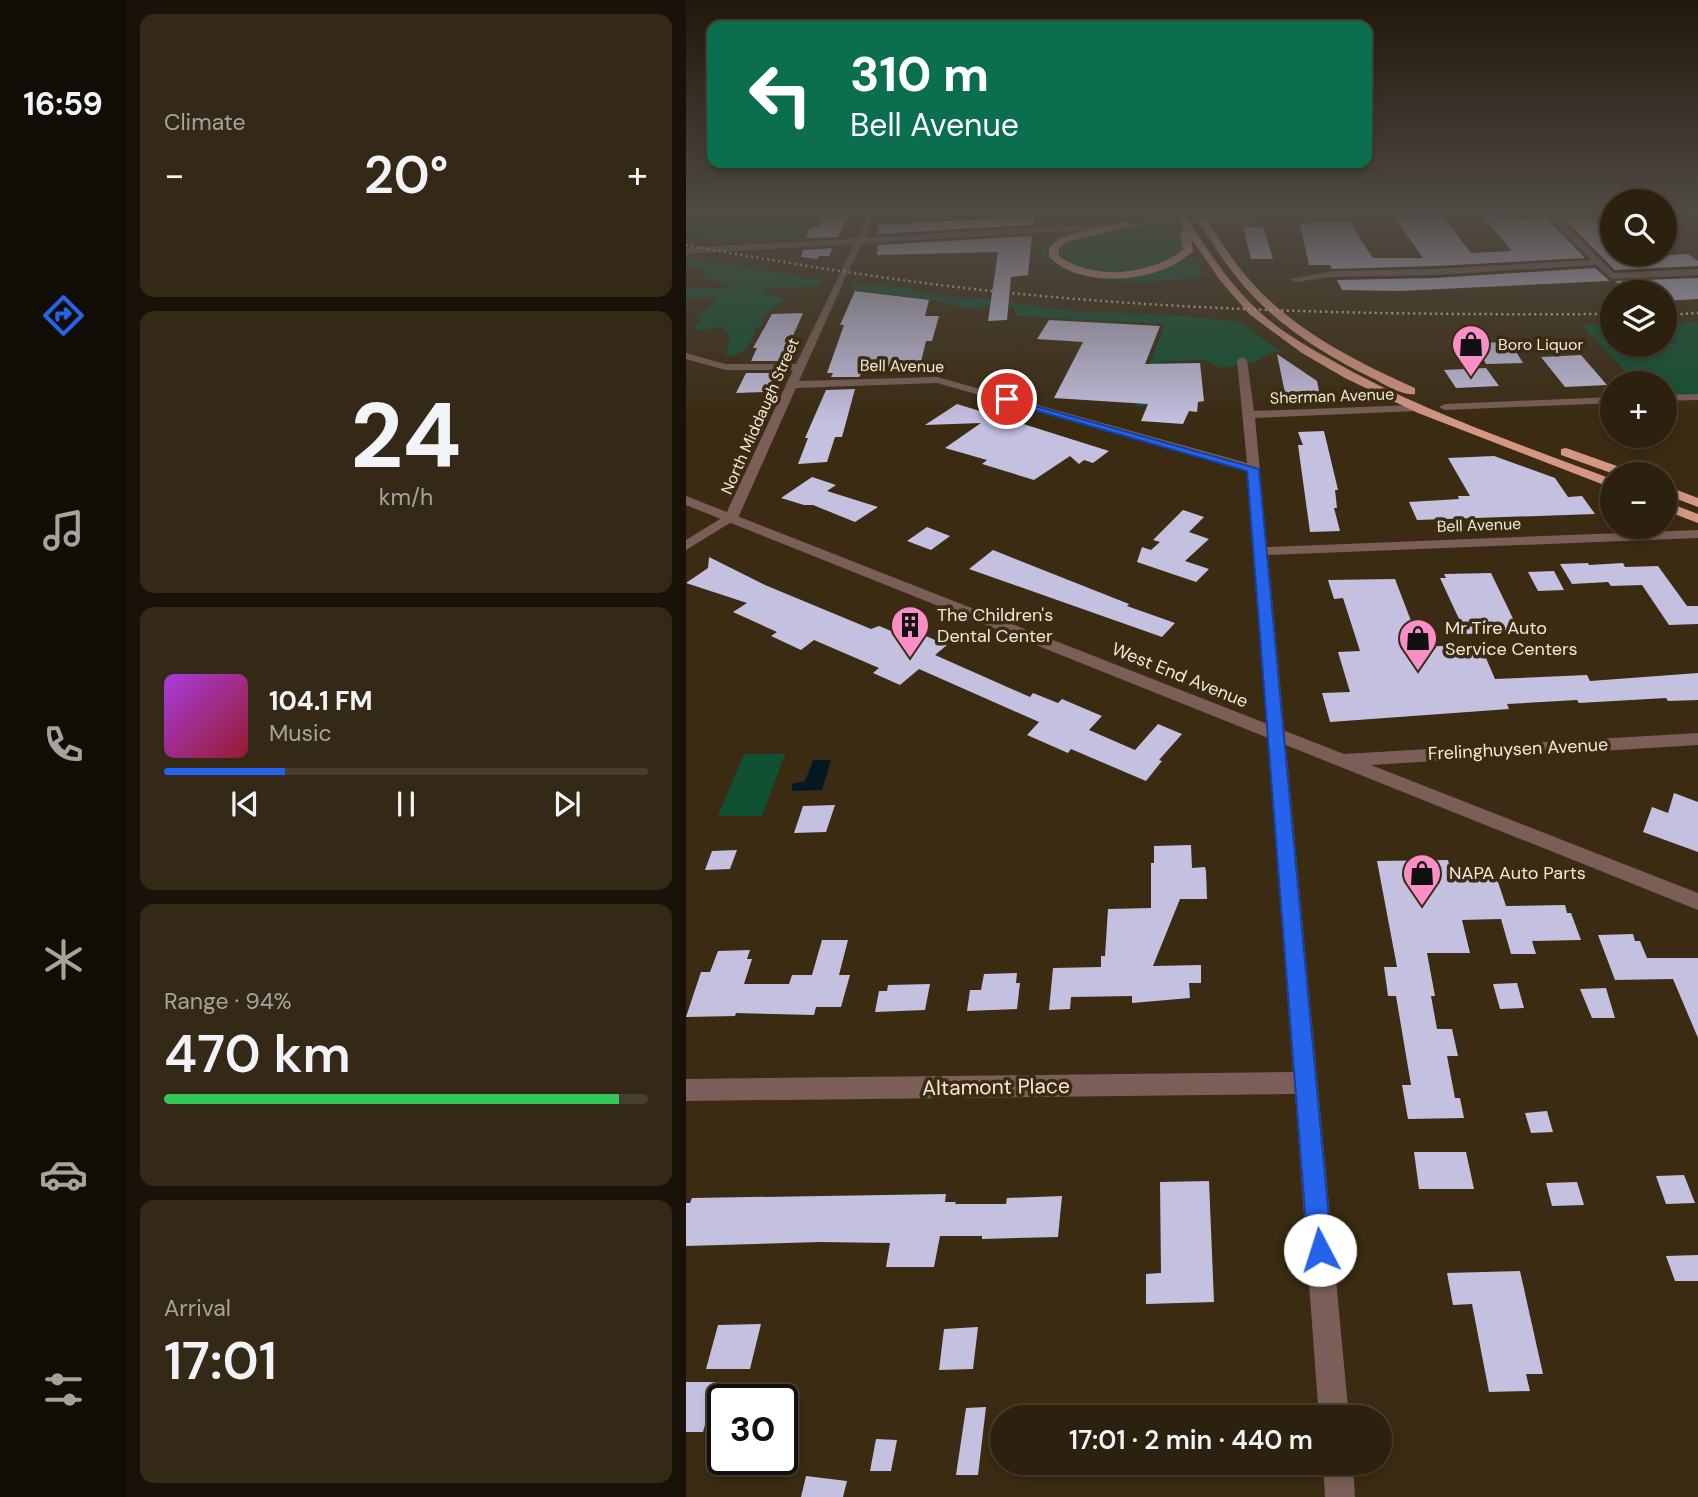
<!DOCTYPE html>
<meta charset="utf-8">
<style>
:root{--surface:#2c200e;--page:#342817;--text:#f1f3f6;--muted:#a6a39e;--line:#483e2e;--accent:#2563eb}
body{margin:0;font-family:"DM Sans",sans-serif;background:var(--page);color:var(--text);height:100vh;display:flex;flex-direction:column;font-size:26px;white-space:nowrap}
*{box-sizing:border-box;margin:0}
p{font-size:23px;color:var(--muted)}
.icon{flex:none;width:38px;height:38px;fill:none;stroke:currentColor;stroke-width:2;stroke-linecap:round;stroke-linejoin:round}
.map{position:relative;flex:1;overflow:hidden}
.sheet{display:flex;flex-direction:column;gap:14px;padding:14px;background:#181208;width:560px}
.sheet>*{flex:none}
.banner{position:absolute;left:21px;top:21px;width:665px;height:147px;border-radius:14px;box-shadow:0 4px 10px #0003,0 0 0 2px var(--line);background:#0b6e4f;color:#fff;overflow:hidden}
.tools{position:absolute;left:914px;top:189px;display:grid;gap:14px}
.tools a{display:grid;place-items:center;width:77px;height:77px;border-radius:50%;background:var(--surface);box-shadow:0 4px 10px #0003,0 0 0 2px var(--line);font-size:35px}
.speed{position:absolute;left:21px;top:1384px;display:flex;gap:14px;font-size:35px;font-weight:700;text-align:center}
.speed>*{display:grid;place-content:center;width:91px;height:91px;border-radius:50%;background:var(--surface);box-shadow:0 4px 10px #0003,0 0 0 2px var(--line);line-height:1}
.speed .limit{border:4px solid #111;border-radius:10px;background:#fff;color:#111}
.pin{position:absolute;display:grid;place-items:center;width:60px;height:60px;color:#fff;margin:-30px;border:4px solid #fff;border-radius:50%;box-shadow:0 2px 7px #0007}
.me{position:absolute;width:77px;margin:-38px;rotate:355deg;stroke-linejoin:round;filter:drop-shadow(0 0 5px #0008)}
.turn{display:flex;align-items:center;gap:24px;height:147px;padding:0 28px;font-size:32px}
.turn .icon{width:91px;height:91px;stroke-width:2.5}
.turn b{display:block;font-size:49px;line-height:60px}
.big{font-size:52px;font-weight:600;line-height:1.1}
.sheet .tile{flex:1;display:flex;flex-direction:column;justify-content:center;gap:10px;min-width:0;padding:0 24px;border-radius:14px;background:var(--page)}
.sheet .dial{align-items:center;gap:0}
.dial b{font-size:91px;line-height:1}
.song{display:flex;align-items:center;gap:21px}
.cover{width:84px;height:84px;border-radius:10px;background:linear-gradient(135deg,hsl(280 70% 55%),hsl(350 70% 35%))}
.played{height:7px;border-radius:4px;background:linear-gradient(90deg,var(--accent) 25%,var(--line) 25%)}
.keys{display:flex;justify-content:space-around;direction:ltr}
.heat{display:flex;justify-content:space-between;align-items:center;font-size:38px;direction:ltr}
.charge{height:10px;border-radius:5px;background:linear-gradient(90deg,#34c759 94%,var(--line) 0)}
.trip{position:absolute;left:304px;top:1405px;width:402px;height:70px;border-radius:35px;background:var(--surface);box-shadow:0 4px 10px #0003,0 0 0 2px var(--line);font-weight:600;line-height:70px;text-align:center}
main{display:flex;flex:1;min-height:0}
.dock{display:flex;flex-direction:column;width:126px;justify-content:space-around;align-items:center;background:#120d06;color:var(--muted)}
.dock .icon{width:49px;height:49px}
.dock .active{color:var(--accent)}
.dock b{font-size:32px;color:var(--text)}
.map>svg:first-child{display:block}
.green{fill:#0f5132}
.water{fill:#021922}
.building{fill:#c4c0e0}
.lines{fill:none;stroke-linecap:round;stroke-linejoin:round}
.minor{fill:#7b5e57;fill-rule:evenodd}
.tertiary{fill:#7b5e57;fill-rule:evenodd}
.trunk{fill:#d59684;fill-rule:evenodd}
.rail{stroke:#d9cfbf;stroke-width:2.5;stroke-dasharray:2 3.5;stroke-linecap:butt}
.route{fill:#2563eb;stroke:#184099;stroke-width:2}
.labels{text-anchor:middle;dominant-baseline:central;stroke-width:7;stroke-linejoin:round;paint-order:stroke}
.far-poi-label{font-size:16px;fill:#f2e9da;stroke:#3a2b12;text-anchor:start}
.far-street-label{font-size:16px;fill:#f2e9da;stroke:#3a2b12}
.poi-label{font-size:18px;fill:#f2e9da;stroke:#3a2b12;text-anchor:start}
.street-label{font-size:18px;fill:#f2e9da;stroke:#3a2b12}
.near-street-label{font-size:21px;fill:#f2e9da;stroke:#3a2b12}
</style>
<main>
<nav class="dock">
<b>16:59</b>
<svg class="icon active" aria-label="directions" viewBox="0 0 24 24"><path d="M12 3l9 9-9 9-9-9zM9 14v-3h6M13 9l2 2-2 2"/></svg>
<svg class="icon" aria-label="music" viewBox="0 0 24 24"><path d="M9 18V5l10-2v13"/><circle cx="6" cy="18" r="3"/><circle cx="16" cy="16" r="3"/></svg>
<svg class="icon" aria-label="phone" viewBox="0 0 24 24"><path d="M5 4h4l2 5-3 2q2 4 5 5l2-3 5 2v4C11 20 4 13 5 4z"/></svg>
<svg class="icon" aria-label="climate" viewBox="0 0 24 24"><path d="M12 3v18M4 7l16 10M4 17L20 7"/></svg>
<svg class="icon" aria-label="car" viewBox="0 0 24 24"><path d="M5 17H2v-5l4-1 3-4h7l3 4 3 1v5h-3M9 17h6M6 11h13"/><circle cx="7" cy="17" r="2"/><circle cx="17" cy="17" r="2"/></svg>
<svg class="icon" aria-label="filters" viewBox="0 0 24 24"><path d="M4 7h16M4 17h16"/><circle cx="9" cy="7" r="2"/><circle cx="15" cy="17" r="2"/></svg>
</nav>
<section class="sheet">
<div class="tile"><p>Climate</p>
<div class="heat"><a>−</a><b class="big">20°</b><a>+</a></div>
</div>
<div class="tile dial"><b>24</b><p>km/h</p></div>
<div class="tile">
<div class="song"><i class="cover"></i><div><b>104.1 FM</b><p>Music</p></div></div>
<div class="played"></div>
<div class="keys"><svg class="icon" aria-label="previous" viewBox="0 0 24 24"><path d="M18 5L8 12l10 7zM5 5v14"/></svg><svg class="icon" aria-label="pause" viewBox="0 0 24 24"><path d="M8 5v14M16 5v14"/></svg><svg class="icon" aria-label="next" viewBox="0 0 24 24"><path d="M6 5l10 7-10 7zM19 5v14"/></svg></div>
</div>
<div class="tile"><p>Range · 94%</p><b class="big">470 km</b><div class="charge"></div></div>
<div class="tile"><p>Arrival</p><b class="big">17:01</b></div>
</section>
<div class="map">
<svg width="1012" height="1497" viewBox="0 0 1012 1497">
<rect width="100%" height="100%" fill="#3a2b12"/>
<path class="green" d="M0,214H129L115,239L35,243L0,235Z
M486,228L497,241L494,254C459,273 410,279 374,259L372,251C383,228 462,226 486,228Z
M385,233C374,238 363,242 361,254C368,268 384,271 399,274L471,270L503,258H507L520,275C475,285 395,287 357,259L355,251L370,238L371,234Z
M0,257H4L138,281L134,286L81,289L77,293L100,300L75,318L77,325L69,328C66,345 58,356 40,356L44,337L36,326L15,331L8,327L16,321L8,317L21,309L31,298L13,297L0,302V287L33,289L43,285L21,279L13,268L0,265Z
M167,283L224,288L229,291L263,297L296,298L384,311L489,315L554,322L596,353L587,352L567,363L535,368L519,360L473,362L472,375L478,406H450V397L478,328L474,324L332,316L328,314V308L324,305L299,306L292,310L239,299L166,290Z
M1012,322V396L978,397V383H951L896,325L926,324V345H978V323Z
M58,754H99L76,816H32Z"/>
<path class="water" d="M127,760H145L136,790L106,791V784L119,781Z"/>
<path class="building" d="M706,214H755L785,253L826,251L795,214H825L829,219L860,218L899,258L749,266L646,269L644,265H623L614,224L631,222H663L687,258H737Z
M162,216L152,237L120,238L123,229L135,225L138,218Z
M348,216L347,225L192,234L193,225Z
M876,217H904L909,220L926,236V254H944L947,257L1002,254L1012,261V266L929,270Z
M557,227H577L587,259H565Z
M346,236L342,275L325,277L321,320L302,321L312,252L191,255L192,245Z
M147,248L143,256H133L131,259L115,257L117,250Z
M909,268L924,281L713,291L656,290L651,280L749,278Z
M1012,278V299L978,301V292H942L929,281Z
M169,291L243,300L239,316H253L246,341H240L234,366L179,367L173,377H145L147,373H141L158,325H154Z
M117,313L96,361H65L71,348H67L86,314Z
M363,320L474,326L459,364L514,363L518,401L512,402L511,412L503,411L497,424L455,421L462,404L368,398L397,342L351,339Z
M824,342L837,363L800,364L789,343Z
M591,354L631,381L634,396L600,398Z
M895,355L921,385L879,387L855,357Z
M800,368L813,386L770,388L758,370Z
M60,373H90L81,392L50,393Z
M169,389L156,437H149L141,462L112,464L122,438H119L140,390Z
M271,404L307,415L313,411L312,416L423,451L407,463L398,460L393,464L384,456L348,480L296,464L301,460L259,448L295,423L239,425Z
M638,431L652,490H649L651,508H648L654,531L624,532L612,445H617L612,432Z
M808,456L869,478L882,497L896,496L909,514L731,520L723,502L773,499L772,496H784L762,458Z
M126,477L150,485L141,491L192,507L169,522L127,505H118L95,498Z
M497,510L518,517L503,532L523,539L499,561L523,569L510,582L451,562L456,547L465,550L474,542L467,540Z
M241,527L264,536L245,550L221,541Z
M307,550L443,604L441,606L489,623L476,637L283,569Z
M23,557L79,585L185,629L193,626L227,640L235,634L261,645L249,655L344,697L347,693L372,703L376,699L416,716L403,730L449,750L472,724L496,734L473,760L476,761L460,781L385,749L382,753L341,735L353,722L233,669L214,685L187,673L193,668L128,640L115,650L85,636L91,632L47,612L61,603L0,583L22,568Z
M902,563L903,565L937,563L939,567L972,566L1001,606H1012V624L983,625L956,585L925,586L922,582L886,584L874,564Z
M868,571L878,590L852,591L842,572Z
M805,573L833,631L780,634L754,578H760L758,574Z
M709,579L735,647L794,644L809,679L901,675L904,681L1012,673V700L982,701L980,698L893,703L891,700L821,704L823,709L644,722L636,693L664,692L652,652L674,651L657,598L648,599L642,580Z
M988,793L1012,802V852L957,832L966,807L982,813Z
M149,805L140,832L108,833L117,806Z
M505,845L506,868L519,867L520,871L521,899H494L467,966L515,965V983H503L504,998L446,1003V996L385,997L384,1009L363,1010L367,968L415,967V956H419L422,909L465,908V863H468V846Z
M51,850L44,869L19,870L26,851Z
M762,860L766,877L810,876L820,906L879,905L881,913H885L895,940L846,941L850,954H825L815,919L776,920L784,953H741L749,996H745L751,1029H766L772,1056H761L769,1098H774L778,1118L722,1119L716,1085H725L710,996H702L698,967H711L691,861Z
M947,934L949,941H954L961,958H1012V1038L987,979L929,980L912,935Z
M136,940H162L153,975H164L155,1007H130L128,1015L50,1013L49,1016L0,1017L15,972H24L32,951L64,950L61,959H66L58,984H103L106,975H126Z
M331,973L330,983H334L331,1009L281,1011L284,990H295L298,974Z
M831,983L838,1008L814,1009L807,984Z
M244,984L239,1010L189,1012L193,991H201L202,985Z
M920,988L929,1018H906L894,989Z
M861,1111L867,1132L845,1133L839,1113Z
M728,1152H780L788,1189H733Z
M998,1175L1009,1203L980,1204L970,1176Z
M523,1181L528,1302L460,1304V1274L475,1273L474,1182Z
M891,1182L898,1205L866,1206L860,1183Z
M260,1194L259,1202H270L269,1204H320L321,1198L376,1196L372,1237L296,1239V1236H254L248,1267H200L204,1243L134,1242L0,1246V1203H4L6,1198Z
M1012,1255V1281H989L980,1256Z
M834,1271L857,1374H840L844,1391L803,1392L786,1304L767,1305L761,1273Z
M75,1324L64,1369H20L32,1325Z
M292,1327L287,1369L253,1370L258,1329Z
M0,1382H31L17,1432H0Z
M300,1407L292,1475H270L280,1408Z
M190,1439L211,1440L205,1471H184Z
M120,1476L161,1481L157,1497H115Z"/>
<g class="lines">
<path class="minor" d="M183,214H191L161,274L113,381L251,377L561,463L551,360L556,357L561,360L568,411L730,405L736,408L730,411L569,418L581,547L1012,530V538L582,555L663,1418H633L609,1094L0,1101V1079L607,1072L561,471L251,383L110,388L52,518L0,550V540L39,516L107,370H39L0,359V353L39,364H110Z
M860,214H869L928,273L1012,269V275L926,279L910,265L749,275L647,277L609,282L604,279L647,271L749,269L905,260Z
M1012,394V400L978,401V395Z
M926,397V403L759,410L753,407L759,404Z
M637,1463H667L669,1497H639Z"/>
<path class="tertiary" d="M591,214H638L634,216L0,254V248Z
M0,496L658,754L1012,733V745L685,765L1012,893V910L0,505Z"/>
<path class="trunk" d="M489,214H498C521,249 544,286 576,314C597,333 622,347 647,361C735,411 831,443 926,479V488L732,413L659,378L616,353L563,314L533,279L505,238L507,251C475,283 396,290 363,257V248L374,238L388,233L439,222L442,223V227L380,242L373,249V256C407,281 464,275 497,250L494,233L499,229Z
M508,214H517C532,238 548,263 567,284C611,332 671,362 729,388V394C715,396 697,383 684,377C638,354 591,325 557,285C538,263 523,238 508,214Z
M880,448L945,471L947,474H928L875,455V449Z
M978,485L1012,498V507L978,494Z
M978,501L1012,514V523L978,510Z"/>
<path class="rail" d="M0,245C115,266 229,284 345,295C538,313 732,315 926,314
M978,315L1012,313"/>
</g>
<linearGradient id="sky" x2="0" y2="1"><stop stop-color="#20180a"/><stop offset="0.5" stop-color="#4f4a44"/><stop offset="1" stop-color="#4f4a44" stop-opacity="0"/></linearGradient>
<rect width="1012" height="424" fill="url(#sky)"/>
<path class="route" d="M317,397L573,469L646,1250L643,1259L634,1262L626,1259L622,1250L561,471L317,401Z"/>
<defs>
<symbol id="shop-pin" viewBox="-11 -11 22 30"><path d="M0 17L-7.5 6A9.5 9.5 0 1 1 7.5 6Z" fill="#fa8fc6" stroke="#3a2b12"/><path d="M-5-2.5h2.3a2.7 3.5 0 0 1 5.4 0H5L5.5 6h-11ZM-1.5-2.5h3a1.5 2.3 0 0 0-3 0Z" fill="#111"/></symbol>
<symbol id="building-pin" viewBox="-11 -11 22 30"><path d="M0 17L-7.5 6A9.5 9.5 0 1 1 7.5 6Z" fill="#fa8fc6" stroke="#3a2b12"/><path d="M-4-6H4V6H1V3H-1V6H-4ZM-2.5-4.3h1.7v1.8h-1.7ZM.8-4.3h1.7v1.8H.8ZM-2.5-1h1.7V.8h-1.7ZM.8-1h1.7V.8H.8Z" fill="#111"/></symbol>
</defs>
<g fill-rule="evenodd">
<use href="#shop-pin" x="763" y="322" width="44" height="60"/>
<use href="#building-pin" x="202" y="603" width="44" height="60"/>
<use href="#shop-pin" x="710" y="616" width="44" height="60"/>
<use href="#shop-pin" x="714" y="851" width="44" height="60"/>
</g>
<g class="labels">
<g class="far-poi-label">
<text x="812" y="344">Boro Liquor</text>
</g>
<g class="far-street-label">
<text transform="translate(216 366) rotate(1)">Bell Avenue</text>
<text transform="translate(646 396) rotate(-2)">Sherman Avenue</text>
<text transform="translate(74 416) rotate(-66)">North Middaugh Street</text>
<text transform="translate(793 525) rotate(-2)">Bell Avenue</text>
</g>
<g class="poi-label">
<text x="251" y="615">The Children's<tspan x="251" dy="21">Dental Center</tspan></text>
<text x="759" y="628">Mr Tire Auto<tspan x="759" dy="21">Service Centers</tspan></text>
<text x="763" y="873">NAPA Auto Parts</text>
</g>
<g class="street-label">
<text transform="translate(494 675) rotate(22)">West End Avenue</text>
<text transform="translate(832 749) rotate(-3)">Frelinghuysen Avenue</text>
</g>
<g class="near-street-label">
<text transform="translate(310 1087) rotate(-1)">Altamont Place</text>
</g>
</g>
</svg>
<div class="tools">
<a><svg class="icon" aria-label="search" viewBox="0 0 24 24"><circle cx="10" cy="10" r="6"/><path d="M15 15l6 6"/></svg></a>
<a><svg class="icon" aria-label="layers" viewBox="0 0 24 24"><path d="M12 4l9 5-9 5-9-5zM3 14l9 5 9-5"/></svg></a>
<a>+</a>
<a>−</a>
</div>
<div class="speed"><div class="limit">30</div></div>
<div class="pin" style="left:321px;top:399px;background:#d93025"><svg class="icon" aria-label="arrive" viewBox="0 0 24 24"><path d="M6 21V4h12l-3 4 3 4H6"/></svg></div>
<svg class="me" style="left:634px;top:1250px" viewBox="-20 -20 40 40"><circle r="19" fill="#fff"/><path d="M0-13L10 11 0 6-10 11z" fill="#2563eb"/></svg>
<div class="trip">17:01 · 2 min · 440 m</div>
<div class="banner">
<div class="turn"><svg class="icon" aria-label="left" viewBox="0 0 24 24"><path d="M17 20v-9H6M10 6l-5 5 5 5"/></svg><div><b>310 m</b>Bell Avenue</div></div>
</div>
</div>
</main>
